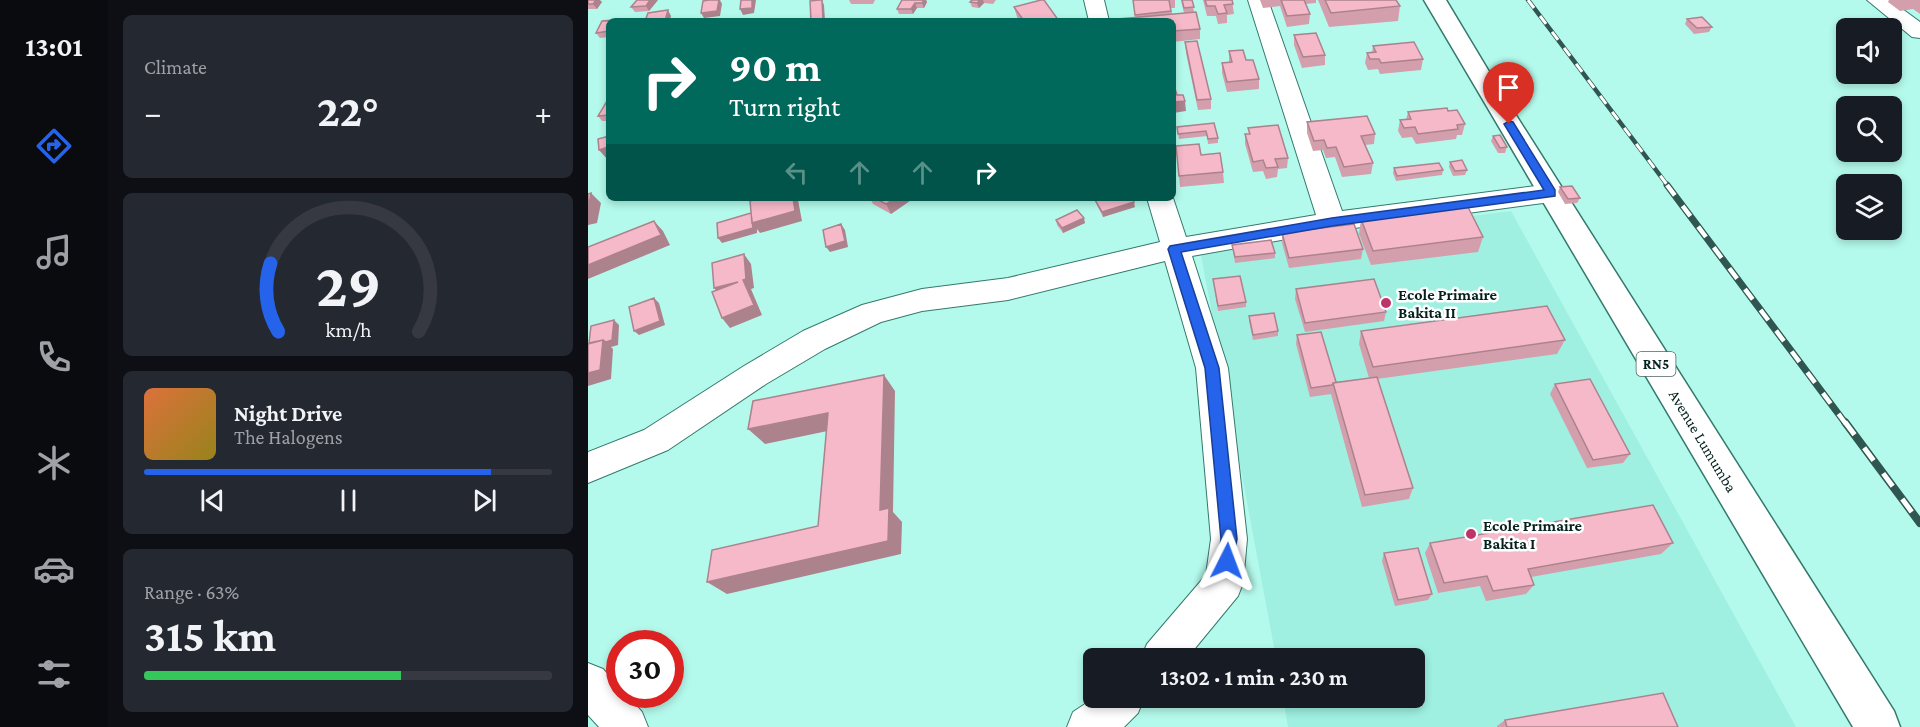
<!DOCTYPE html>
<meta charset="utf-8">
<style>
:root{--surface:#171b24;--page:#242831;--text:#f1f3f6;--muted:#9ea1a6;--line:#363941;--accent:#2563eb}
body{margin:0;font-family:"Crimson Pro",serif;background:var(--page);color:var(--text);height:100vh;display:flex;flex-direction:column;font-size:22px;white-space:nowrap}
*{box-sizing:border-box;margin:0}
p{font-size:20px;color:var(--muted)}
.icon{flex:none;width:33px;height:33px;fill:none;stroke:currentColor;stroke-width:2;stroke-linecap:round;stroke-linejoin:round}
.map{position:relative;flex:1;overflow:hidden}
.sheet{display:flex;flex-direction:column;gap:15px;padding:15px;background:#0d0f14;width:480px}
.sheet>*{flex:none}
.banner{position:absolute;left:18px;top:18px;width:570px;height:183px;border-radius:9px;box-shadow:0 3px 9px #0003;background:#00695c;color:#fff;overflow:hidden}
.buttons{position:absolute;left:1248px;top:18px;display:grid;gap:12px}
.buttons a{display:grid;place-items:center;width:66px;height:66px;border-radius:9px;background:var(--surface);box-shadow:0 3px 9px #0003;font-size:30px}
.speed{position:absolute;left:18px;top:630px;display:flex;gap:12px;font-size:30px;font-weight:700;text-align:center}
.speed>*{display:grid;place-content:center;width:78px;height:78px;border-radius:50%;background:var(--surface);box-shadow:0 3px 9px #0003;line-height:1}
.speed .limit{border:9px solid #d22;background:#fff;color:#111}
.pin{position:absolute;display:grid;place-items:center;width:51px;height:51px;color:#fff;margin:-62px -26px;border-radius:50% 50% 50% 0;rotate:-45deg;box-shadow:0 0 6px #0007}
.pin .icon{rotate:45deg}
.me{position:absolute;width:66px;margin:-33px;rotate:3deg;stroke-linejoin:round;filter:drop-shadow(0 0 4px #0008)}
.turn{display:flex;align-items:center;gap:21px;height:126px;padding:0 24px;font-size:27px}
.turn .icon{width:78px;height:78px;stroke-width:2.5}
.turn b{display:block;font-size:42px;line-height:51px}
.lanes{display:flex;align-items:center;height:57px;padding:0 24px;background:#0003;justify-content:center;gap:30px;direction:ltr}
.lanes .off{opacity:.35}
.big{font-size:45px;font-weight:700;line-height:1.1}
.sheet .tile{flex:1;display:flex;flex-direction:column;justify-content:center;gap:9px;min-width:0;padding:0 21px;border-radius:9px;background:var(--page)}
.sheet .dial{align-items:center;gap:0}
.dial svg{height:156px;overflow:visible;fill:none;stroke:var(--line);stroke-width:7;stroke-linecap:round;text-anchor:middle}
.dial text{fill:var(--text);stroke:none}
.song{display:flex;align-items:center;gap:18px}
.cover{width:72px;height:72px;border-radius:9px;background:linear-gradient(135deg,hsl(20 70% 55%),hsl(50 70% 35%))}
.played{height:6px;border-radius:3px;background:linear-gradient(90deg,var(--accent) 85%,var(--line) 85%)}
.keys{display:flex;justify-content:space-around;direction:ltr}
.heat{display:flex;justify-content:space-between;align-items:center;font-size:33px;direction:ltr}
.charge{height:9px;border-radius:4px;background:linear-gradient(90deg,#34c759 63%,var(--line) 0)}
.trip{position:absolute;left:495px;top:648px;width:342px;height:60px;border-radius:9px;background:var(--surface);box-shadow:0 3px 9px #0003;font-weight:700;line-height:60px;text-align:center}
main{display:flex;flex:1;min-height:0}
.dock{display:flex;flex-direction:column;width:108px;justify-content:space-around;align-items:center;background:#090b0e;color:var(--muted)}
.dock .icon{width:42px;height:42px}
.dock .on{color:var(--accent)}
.dock b{font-size:27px;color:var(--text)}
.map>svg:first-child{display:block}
.built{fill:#9ff0e1}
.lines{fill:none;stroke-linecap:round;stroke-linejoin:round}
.minor-casing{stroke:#34796d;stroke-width:2}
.highway-casing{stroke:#34796d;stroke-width:3}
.minor{fill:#fff;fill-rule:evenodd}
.highway{fill:#fff;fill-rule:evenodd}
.rail-far2-casing{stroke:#2f5650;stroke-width:4.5}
.rail-far1-casing{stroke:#2f5650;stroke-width:7}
.rail-casing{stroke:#2f5650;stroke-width:8}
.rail-far2{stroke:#fff;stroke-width:3;stroke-dasharray:10;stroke-linecap:butt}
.rail-far1{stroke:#fff;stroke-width:4.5;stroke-dasharray:13;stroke-linecap:butt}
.rail{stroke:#fff;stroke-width:5;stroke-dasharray:16;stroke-linecap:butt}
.wall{fill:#d39fad}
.shaded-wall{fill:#ac828d}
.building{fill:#f5b9c9;stroke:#ac828d;stroke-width:1.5}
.route{fill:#2563eb;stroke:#184099;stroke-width:1.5}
.poi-dot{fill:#be336a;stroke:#fff;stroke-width:2}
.labels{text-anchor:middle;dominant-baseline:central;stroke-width:5;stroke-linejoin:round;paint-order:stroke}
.shield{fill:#fff;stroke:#4f6461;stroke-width:1.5}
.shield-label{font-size:15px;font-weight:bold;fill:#04211d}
.poi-label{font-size:16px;font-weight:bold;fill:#04211d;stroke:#fff;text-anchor:start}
.street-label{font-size:16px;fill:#04211d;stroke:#fff}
</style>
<main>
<nav class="dock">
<b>13:01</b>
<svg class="icon on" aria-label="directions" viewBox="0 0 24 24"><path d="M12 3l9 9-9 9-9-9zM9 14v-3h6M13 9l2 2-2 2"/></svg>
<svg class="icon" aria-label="music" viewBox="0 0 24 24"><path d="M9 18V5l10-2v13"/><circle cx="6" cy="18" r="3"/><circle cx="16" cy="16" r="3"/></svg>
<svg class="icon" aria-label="phone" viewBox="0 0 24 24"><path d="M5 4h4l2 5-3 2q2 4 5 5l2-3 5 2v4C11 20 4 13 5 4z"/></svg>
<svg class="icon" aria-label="climate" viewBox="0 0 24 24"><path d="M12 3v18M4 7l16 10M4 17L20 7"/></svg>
<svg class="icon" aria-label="car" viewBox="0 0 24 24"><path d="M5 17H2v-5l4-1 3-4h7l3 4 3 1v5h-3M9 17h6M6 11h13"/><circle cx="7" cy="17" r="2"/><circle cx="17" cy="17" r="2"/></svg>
<svg class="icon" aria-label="filters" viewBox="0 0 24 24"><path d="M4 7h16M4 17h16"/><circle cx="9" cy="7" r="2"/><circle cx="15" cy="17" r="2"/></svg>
</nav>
<section class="sheet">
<div class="tile"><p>Climate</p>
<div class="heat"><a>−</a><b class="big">22°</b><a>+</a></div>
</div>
<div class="tile dial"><svg viewBox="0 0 100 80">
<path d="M14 69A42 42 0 1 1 86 69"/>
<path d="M14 69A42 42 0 0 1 10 34" stroke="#2563eb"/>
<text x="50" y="56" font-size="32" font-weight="700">29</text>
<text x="50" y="72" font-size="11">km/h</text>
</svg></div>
<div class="tile">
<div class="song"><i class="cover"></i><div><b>Night Drive</b><p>The Halogens</p></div></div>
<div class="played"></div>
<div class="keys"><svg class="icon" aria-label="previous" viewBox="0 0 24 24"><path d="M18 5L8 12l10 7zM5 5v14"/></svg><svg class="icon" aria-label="pause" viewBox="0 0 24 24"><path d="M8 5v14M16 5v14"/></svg><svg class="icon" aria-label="next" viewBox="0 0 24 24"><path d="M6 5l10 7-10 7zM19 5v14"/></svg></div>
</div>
<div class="tile"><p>Range · 63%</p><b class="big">315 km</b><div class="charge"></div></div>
</section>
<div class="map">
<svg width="1332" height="727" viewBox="0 0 1332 727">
<rect width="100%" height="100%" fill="#b4faec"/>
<path class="built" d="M923,211L1208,727H700L695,698H826V658H688L612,250Z"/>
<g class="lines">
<defs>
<path id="minor" d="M496,0H516L521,21H501Z
M660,0H680L754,211L963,184L972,187L976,193L972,199L963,202L744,231L604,256L640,368L659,539L655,583L650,596L599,658H553L559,644L618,575L623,539L608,368L577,261L420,300L334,311L293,322L237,349L178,384L80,450L0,483V452L56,430L156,366L215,331L274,305L334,289L420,278L572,242L559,198H585L598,237L728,215Z
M1279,0H1302L1332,22V38L1324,37Z
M0,663L15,669L32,688V694H38L54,712L60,727H11L0,715Z
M506,698H556L550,713L536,727H479L485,712Z"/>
<path id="highway" d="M836,0H858L912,90L1306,711L1312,727H1265Z"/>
</defs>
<use href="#minor" class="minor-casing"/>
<use href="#highway" class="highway-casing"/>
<use href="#minor" class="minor"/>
<use href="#highway" class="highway"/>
<defs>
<path id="rail-far2" d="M940,0L1080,186"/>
<path id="rail-far1" d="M1079,185L1258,424"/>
<path id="rail" d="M1257,422L1332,523"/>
</defs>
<use href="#rail-far2" class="rail-far2-casing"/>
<use href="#rail-far1" class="rail-far1-casing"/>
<use href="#rail" class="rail-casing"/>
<use href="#rail-far2" class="rail-far2"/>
<use href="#rail-far1" class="rail-far1"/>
<use href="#rail" class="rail"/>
</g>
<path class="wall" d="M0,0L14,2L9,9H0Z
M70,0L61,11L47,12L43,7Z
M261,0H287L285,4H263Z
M314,0H338L339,2L336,8H329L325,14H311L309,9Z
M384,0H408L405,4L396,3L391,8L384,7L382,2Z
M545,0H587V8H583L584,14L596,13L593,0H604L606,12L612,29V39L585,42V21L547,17Z
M615,0H644L646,14L639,15V23L630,24L628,16H619Z
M672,0H728V3L717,4L722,14L721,24L699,27L692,6L675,8Z
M730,0H808L812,6L810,21L741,27Z
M1301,0H1332V14L1325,9L1312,11L1300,2Z
M426,7L471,21H431L429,17Z
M1099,19L1124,27L1121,32L1106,34L1097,24Z
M27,20V21H21V37L12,38L8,33L14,21Z
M706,35L737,55V65L714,68L706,45Z
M597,42L623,99V109L610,110L598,53Z
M785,46L835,59L833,70L792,74L790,69L780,70L777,63L779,53H784Z
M641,51L658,60L671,79V89L639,92L634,73V63L641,62Z
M21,101V121H14L10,116Z
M860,111L877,124L874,135H869L868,139L828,144L824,137L814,138L810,131L812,120H818L820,112Z
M719,122L787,134L786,144L777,145L785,163L783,174L754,177L747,157L738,158L735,150L725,151L719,133Z
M626,123L630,138V143L620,144L619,136L591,139L589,127Z
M660,128L700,158L699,168L690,169L689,177L678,179L675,171L665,172L657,144V134H661Z
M905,136L919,147L917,153H910L903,141Z
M588,146L635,172L636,183L592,187Z
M862,162L879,170L877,175L865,176L861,167Z
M806,168L855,170L854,175L808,181L805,173Z
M972,187L992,198L989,203L977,204L970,192Z
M282,198H326L303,214L285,204Z
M507,200L547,207L515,217L509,205Z
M773,219L895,237L890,252L783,265L771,234Z
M468,220L497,223L475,233L469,225Z
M694,233L775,249L773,259L701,268L694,243Z
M644,245L687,253V258L647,263Z
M625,279L658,302V307L630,311Z
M708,289L798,312L796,321L717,332L707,299Z
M661,316L690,331V336L665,340L661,321Z
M773,331L977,340L969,354L789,379L825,488L821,499L774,507L743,394L722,397L708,344L709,335L748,382L781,378L771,344Z
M967,384L1042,454L1035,463L999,468L962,394Z
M842,543H1085L1073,554L943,577L946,585L938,594L898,601L892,586L850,593L837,553Z
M796,553L844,594L840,600L807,606L794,561Z
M917,720L1090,727H909V726Z"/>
<path class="shaded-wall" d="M8,0H12L14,2L9,9L5,4Z
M62,0H70L61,11L58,6Z
M131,0H132L134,4L132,16L116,18L113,13Z
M164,0H168L166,13L155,15L152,9Z
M234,0L236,5L237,21H235Z
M336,0H338L339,2L336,8L334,3Z
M392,0H395L396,3L391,8L389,3Z
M327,3L329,8L325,14L323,9Z
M80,10L83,16L82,21H77Z
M597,101L598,111L585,113V102Z
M20,147L21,148V160H20L11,150Z
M3,193L13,203L9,223L0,225V210Z
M205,198H209L210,200L214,221L172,233L169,229V233L134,243L130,238L164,223Z
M307,198H326L303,214L298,204Z
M546,202L547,207L515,217L514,212Z
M496,218L497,223L475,233L474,228Z
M66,221L75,231L82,245L0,279V265Z
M253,224L257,230L260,247L242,252L238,247Z
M156,254L163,264L166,288L163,289L174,315L142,328L134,318L155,280Z
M150,282L135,298L126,288Z
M66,298L71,303L77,325L51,335L46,331Z
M26,320L31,325L30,345L23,347L25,349L23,379L0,386V373L15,340Z
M296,375L307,391L305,512L314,522L313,554L139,594L119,582L292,510Z
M240,413L254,428L177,444L160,429Z"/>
<path class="building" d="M0,0H8L5,4H0Z
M49,0H62L58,6L43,7Z
M121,0H131L129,11L113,13L115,1Z
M153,0H164V8L152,9Z
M231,0H234L235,21H223L222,1Z
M314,0H336L334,3H327L323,9H309Z
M384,0H392L389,3L382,2Z
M453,0H456L471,21H436L426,7Z
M545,0H581L583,11L547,15Z
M594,0H604L606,7L596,8Z
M617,0H644L645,4L636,5L639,13L630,14L627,6H619Z
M693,0H716L722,14L699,16Z
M737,0H808L812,6L743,13Z
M80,10L77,21H57L60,13Z
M608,12L612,29L585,31V21H530V19Z
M1114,17L1124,27L1109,28L1099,19Z
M27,20L26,21H21V31L8,33L14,21Z
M728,33L737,55L715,57L706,35Z
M609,41L623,99L609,100L597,42Z
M826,42L835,59L793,63L791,59H782L779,53L788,52L785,46Z
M655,50L658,60H665L671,79L639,82L634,63L644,62L641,51Z
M585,82L589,95H595L597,101L585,102Z
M19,101H21V115L10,116Z
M859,108L860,111L869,110L877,124L869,125L870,129L830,134L827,127L816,128L812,120L823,119L820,112Z
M779,116L787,134L773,136L785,163L756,167L748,147L739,148L736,140L726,141L719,122Z
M626,123L630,138L620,139L618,131L590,134L589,127Z
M690,125L700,158L687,159L690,167L678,168L675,160L665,162L657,134H662L660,128Z
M912,135L919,147L912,148L905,136Z
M21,136V151L20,147L11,150L10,139Z
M611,144L613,155L632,153L635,172L591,176L588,146Z
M874,160L879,170L867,171L862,162Z
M851,163L855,170L809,176L806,168Z
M984,186L992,198L980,199L972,187Z
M3,193L0,210V194Z
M172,198H205L207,211L164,223L162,201Z
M287,198H307L298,204Z
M514,198H544L546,202L514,212L507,200Z
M880,207L895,237L785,251L773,219Z
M489,210L496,218L474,228L468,220Z
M163,213L165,228L130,238L129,223Z
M66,221L73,235L0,265V247Z
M253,224L257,241L238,247L235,230Z
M766,224L775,249L701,258L694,233Z
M683,240L687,253L647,257L644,245Z
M156,254L158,279L155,280L166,305L134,318L124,292L150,282L126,288L124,263Z
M652,276L658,302L630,306L625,279Z
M786,279L798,312L717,323L708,289Z
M66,298L72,321L46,331L41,307Z
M959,306L977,340L785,367L773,331Z
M686,313L690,331L665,335L661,316Z
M26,320L24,340L18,342L15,340L1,343L3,326Z
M733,332L748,382L745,383L744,385L723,388L709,335Z
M15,340L12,370L0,373V344Z
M296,375L292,510L301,508L300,541L119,582L124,550L230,526L240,413L160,429L165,401Z
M789,377L825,488L777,495L745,383Z
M1002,379L1042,454L1005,460L967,384Z
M1065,505L1085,543L940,569L946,585L905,591L899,576L856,583L842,543Z
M830,548L844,594L810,600L796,553Z
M1075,693L1090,727H919L917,720Z"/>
<path class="route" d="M921,121L925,122L967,190V196L744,226L593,252L631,368L649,539L644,566L639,569L633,566L630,561L633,539L617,368L580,249L582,246L744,218L956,190L916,124Z"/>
<g class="poi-dot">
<circle cx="798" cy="303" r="6"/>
<circle cx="883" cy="534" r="6"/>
</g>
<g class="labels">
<rect class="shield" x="1048.5" y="352" width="39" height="24" rx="4.5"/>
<g class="shield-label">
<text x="1068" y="364">RN5</text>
</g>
<g class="poi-label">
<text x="810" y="294">Ecole Primaire<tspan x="810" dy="18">Bakita II</tspan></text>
<text x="895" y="525">Ecole Primaire<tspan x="895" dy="18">Bakita I</tspan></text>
</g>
<g class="street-label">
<text transform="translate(1115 441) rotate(59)">Avenue Lumumba</text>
</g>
</g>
</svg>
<div class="buttons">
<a><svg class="icon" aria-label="sound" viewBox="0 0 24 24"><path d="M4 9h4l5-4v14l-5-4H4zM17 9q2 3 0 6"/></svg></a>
<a><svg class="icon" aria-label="search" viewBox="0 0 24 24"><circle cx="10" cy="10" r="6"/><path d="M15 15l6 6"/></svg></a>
<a><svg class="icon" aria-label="layers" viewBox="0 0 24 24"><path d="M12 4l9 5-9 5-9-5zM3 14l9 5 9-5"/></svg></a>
</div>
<div class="speed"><div class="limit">30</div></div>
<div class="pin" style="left:921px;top:124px;background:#d93025"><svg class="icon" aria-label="arrive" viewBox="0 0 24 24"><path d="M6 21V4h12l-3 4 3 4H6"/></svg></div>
<svg class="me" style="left:639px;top:561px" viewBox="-20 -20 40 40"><path d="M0-17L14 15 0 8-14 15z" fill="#2563eb" stroke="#fff" stroke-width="4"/></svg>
<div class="trip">13:02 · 1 min · 230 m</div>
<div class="banner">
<div class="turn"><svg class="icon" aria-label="right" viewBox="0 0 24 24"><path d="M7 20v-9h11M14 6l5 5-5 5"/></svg><div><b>90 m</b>Turn right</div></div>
<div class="lanes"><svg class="icon off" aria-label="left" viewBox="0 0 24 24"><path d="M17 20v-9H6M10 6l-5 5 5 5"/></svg><svg class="icon off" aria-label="ahead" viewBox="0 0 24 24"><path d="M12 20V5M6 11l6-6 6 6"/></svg><svg class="icon off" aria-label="ahead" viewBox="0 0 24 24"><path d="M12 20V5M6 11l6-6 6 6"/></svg><svg class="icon" aria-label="right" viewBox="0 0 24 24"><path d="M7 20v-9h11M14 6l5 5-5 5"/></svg></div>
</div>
</div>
</main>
